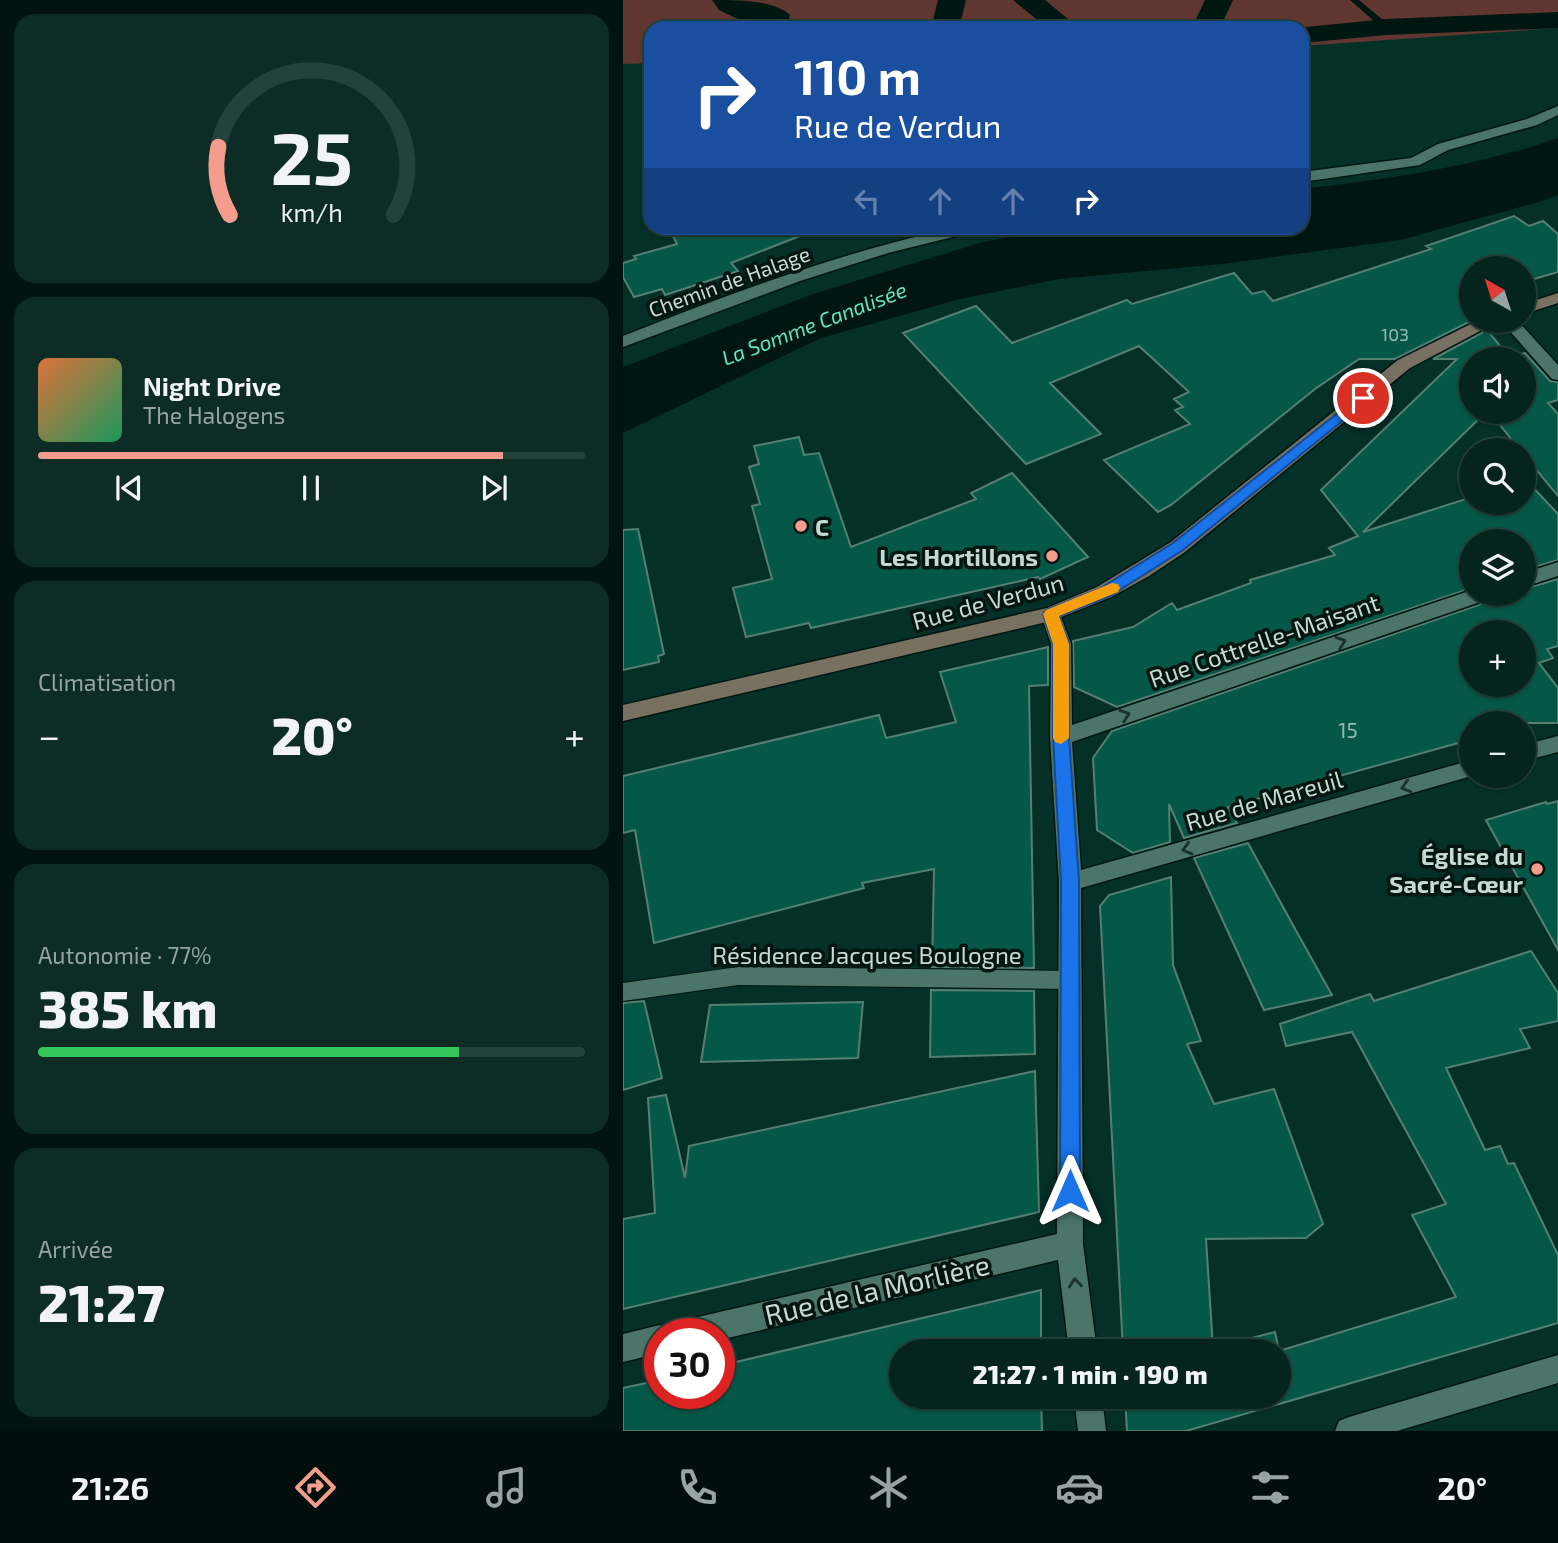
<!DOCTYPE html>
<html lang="fr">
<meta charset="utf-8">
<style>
:root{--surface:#04241d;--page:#0d2c26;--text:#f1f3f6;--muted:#97a4a4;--line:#25413b;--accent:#f49d8c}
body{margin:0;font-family:"Exo 2",sans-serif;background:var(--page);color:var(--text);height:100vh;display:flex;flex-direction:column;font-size:26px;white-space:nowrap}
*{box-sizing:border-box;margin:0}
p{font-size:23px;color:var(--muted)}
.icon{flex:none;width:38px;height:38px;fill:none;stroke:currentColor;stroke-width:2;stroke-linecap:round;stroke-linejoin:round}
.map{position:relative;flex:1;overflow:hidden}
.panel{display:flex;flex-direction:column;gap:14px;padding:14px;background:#021410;width:623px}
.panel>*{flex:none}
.banner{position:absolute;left:21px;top:21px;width:665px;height:214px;border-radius:21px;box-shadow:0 2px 5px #0004,0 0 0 2px var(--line);background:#1a4fa0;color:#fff;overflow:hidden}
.needle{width:46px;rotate:321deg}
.fabs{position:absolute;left:836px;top:256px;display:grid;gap:14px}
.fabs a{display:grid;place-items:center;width:77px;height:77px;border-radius:50%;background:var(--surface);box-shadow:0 2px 5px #0004,0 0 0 2px var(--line);font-size:35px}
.speed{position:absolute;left:21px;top:1318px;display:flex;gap:14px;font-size:35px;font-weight:700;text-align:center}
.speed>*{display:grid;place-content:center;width:91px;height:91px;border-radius:50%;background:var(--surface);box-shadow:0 2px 5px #0004,0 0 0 2px var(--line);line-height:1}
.speed .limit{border:10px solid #d22;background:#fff;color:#111}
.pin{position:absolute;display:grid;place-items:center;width:60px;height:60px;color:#fff;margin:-30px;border:4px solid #fff;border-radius:50%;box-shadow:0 2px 7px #0007}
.me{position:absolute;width:77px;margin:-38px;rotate:0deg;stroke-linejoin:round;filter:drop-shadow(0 0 5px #0008)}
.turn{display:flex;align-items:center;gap:24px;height:147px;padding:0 35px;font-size:32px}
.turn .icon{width:91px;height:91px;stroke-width:2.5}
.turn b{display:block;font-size:49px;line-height:60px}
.lanes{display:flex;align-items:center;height:66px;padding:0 35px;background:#0003;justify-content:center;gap:35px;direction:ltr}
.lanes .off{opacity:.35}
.big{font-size:52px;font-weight:800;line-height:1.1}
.panel .card{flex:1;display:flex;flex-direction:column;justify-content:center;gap:10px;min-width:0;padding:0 24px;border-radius:21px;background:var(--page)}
.panel .dial{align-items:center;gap:0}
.dial svg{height:182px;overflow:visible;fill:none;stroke:var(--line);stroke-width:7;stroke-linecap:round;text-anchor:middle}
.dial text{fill:var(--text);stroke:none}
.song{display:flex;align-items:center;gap:21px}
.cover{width:84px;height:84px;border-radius:10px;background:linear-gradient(135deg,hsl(20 70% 55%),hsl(150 70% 35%))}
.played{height:7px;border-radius:4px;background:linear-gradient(90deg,var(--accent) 85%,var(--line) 85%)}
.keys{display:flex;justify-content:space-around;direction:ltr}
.heat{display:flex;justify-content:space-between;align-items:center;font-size:38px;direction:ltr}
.charge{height:10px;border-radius:5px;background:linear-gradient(90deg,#34c759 77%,var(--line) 0)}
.trip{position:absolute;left:266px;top:1339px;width:402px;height:70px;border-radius:35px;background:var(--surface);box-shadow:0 2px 5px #0004,0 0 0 2px var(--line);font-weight:800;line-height:70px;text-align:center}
.tabs{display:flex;height:112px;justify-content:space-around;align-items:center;background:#020e0c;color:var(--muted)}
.tabs .icon{width:49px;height:49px}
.tabs .selected{color:var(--accent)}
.tabs b{font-size:32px;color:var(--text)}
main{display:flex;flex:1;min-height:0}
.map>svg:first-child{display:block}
.green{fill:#5f3730}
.water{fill:#001610}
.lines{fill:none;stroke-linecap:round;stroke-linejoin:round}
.stream{fill:#001610;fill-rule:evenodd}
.canal{fill:#001610;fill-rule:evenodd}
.river{fill:#001610;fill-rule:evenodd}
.building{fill:#055847;stroke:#567f73;stroke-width:2;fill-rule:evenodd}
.lane-casing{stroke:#001710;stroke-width:2}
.street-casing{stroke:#001710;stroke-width:3}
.secondary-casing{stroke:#001710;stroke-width:3}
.path{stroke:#3f645b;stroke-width:3.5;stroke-dasharray:1 3.5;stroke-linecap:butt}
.lane{fill:#4c7569;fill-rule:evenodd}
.street{fill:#4c7569;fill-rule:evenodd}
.secondary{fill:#787162;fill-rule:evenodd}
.oneway{stroke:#1a322b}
.route{fill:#1a73e8;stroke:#114b97;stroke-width:2}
.slow{fill:#f59e0b}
.poi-dot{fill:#f49d8c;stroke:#051510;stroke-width:2.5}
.labels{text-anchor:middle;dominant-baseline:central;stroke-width:7;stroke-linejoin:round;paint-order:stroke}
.far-number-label{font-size:18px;fill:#95bab0}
.far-street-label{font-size:21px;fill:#c5dad3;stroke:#051510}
.far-water-label{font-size:21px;font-style:italic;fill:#60e4c2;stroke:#051510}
.number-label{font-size:21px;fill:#95bab0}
.poi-label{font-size:24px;font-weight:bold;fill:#c5dad3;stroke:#051510;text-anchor:end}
.street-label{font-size:24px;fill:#c5dad3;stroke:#051510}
.near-street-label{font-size:28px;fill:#c5dad3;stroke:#051510}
</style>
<main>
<section class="panel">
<div class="card dial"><svg viewBox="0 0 100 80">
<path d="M14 69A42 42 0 1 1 86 69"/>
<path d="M14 69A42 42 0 0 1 9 39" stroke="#f49d8c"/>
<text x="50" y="56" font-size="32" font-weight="700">25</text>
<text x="50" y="72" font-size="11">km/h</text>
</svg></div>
<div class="card">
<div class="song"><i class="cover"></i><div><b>Night Drive</b><p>The Halogens</p></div></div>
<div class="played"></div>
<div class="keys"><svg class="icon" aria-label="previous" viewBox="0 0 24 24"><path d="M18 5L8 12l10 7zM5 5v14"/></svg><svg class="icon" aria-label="pause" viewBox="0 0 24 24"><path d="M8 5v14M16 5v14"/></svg><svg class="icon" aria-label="next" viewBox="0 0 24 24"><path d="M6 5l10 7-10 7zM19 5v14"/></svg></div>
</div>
<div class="card"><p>Climatisation</p>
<div class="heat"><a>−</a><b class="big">20°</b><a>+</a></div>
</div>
<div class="card"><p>Autonomie · 77%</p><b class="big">385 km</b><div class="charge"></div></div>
<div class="card"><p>Arrivée</p><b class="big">21:27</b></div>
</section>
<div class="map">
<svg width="935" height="1431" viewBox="0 0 935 1431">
<rect width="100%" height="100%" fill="#053027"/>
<path class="green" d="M0,0H935V28L679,46V28H28V63L0,64Z"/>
<path class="water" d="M935,138V195L916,202L777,240L599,264L436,279L333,300L198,338L0,433V367L190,294L360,242L437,228H679V189C766,179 852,167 935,138Z"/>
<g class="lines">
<path class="stream" d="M727,0H736L766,25V29H760Z
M141,13H147L199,28H186L141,17Z"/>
<path class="canal" d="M315,0H343L336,28H308Z
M390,0H422L456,28H424Z
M582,0H610L597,28H569Z
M935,12V28L763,35L679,43V28H673L763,19Z"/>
<path class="river" d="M89,0C115,0 151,0 167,15L163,28H115L119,21L96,10Z"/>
</g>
<path class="building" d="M891,216L906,226L920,221L935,234V272L901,282V268H849V297L839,300L849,312L850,320L772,359H736L692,389L548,505L535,512L481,460L567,424L552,410L560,407L551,399L566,392L516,346L427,383L478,434L403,464L280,333L353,306L389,343L504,300L509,304L611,273L629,294L641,291L650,301L808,249L803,246Z
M74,228H192V230L108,263L115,271L42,295L39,289L11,297L0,277V263L13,259L11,256L54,244L49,234Z
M864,330L886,357L902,353L927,381L935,382V400L925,403L935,414V496L901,455V450H897L866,411H901V359H849V411H864L740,532L849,497V502H901L903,480L935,514V560L901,570V541H849V588L494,707L451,687L450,641L510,627L549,603L554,610L628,583L627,580L712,555L706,548L735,536L698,490L834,359H810Z
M176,437L181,455L196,453L228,547L353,499L348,493L389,473L465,557L417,579L415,577L188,628L186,623L123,637L110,588L149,579L129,506L137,504L126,467L136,464L131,446Z
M15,529L41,654L35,656L36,662L0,670V530Z
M935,579V646L924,649L930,658L916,663L935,688V723H849V739L846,740L605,807L614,823L561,838L546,804L547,842L510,853L474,830L470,758L489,731L870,600L874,593H901V589ZM849,632H901V684H849Z
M425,647V685L406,686L411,968L309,967L311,869L239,883L241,888L31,943L12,830L0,833V776L256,715L263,738L333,722L317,672Z
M935,801V950L863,820L923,802L924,804Z
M625,843L671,927L709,995L641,1010L571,858Z
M548,877L550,965L578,1041L564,1044L591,1104L651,1089L700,1224L683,1238L583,1239L590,1348L652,1332L656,1351H500L477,906L486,895Z
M908,951L935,993V1021L897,1029L907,1048L823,1068L862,1150L877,1146L885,1164L891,1163L935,1255V1323L563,1431H504L502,1396H656V1351L833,1297L789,1215L823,1204L729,1032L663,1046L657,1024L747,994L751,1001Z
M308,990L411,991L412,1054L307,1057Z
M21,1001L39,1078L0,1090V1003Z
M240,1002L235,1058L78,1062L87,1005Z
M412,1071L416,1212L0,1309V1219L32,1213L25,1098L43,1095L62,1178L66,1146Z
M418,1290V1351H278V1396H418L419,1431H0V1388L37,1380V1393H96V1366Z"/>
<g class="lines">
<defs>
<path id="lane" d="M115,967L447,971L454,974L457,980L454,986L447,989L115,985L0,1001V983Z"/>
<path id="street" d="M935,106V115L914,125L825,150L797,165L679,182V172L788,158L815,144L904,119Z
M330,228H356L354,231L265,253L177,281L0,347V336C108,293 216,253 330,228Z
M877,320H894L935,365V380L929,379Z
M935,562V576L901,587V573Z
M849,590V593H872L869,598L449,742L458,870L849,760V775H852L458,888L460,1244L474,1351H446L435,1260L96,1340V1334H37V1353L0,1362V1334L37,1325L47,1329L48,1333L52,1324L62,1320L434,1234L436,882L427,737L428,644L418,614L421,609H435L448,644L449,725Z
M935,736V752L901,761V745Z
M935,1355V1383L774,1431H712L716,1421L726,1417Z
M451,1396H479L483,1431H455Z"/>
<path id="secondary" d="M935,293V303L901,314V304Z
M856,320H878L787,368L562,552L526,576L488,597L428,621L0,721V705L424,608L474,587L548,542L775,360Z"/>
</defs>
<use href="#lane" class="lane-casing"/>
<use href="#street" class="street-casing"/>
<use href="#secondary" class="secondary-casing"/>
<path class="path" d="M276,28L280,21"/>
<use href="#lane" class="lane"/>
<use href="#street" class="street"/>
<use href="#secondary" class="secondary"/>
</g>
<defs><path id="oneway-chevron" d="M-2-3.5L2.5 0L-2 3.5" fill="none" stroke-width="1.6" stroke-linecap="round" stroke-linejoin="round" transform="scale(1.75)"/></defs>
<g class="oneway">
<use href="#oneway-chevron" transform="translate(718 642) rotate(-19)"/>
<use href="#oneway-chevron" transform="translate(502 715) rotate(-19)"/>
<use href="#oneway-chevron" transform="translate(783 787) rotate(164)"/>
<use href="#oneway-chevron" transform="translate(564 849) rotate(164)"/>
<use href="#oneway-chevron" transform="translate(452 1283) rotate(-96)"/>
</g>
<path class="route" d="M740,393L746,398L744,401L560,550L487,596L436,616L446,644V737L456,881L457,1191L454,1198L447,1201L440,1198L437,1191L438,881L430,737V644L420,614L423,610L476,589L550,543Z"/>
<path class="slow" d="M489,583L495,584L497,588L495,592L436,616L446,644V738L438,744L432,742L430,738V644L420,614L423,610Z"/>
<g class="poi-dot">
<circle cx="178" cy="526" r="7"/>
<circle cx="429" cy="556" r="7"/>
<circle cx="914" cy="869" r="7"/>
</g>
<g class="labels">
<g class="far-number-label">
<text x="772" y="334">103</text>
</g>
<g class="far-street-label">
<text transform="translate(106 281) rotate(-20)">Chemin de Halage</text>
</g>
<g class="far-water-label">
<text transform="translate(191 323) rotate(-21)">La Somme Canalisée</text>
</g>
<g class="number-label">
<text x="725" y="729">15</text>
</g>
<g class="poi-label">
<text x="192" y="526" text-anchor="start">C</text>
<text x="415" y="556">Les Hortillons</text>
<text x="900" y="855">Église du<tspan x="900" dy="28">Sacré-Cœur</tspan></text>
</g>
<g class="street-label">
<text transform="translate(365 601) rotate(-15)">Rue de Verdun</text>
<text transform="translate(641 640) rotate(-19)">Rue Cottrelle-Maisant</text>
<text transform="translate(641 800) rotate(-16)">Rue de Mareuil</text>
<text x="244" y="954">Résidence Jacques Boulogne</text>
</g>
<g class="near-street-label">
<text transform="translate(254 1289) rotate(-13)">Rue de la Morlière</text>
</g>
</g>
</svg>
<div class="fabs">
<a><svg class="needle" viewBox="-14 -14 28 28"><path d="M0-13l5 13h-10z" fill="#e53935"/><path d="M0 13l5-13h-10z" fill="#97a4a4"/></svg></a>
<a><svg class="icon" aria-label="sound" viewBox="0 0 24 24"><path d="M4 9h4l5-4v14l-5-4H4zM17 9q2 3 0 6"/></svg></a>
<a><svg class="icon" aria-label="search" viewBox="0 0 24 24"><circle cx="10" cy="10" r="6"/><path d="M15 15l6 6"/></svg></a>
<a><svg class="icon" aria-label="layers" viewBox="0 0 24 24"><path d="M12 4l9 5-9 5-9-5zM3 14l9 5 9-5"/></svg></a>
<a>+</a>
<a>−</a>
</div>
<div class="speed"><div class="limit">30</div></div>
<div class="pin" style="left:740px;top:398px;background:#d93025"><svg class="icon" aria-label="arrive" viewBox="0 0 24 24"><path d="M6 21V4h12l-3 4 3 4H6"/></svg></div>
<svg class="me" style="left:447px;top:1191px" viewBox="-20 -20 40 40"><path d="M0-17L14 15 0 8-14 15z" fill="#1a73e8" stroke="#fff" stroke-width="4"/></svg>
<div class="trip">21:27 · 1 min · 190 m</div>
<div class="banner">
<div class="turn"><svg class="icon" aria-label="right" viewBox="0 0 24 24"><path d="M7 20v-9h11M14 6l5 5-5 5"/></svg><div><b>110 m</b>Rue de Verdun</div></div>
<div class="lanes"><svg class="icon off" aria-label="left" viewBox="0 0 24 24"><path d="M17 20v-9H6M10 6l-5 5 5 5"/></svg><svg class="icon off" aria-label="ahead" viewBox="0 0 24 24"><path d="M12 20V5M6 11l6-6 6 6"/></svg><svg class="icon off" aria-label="ahead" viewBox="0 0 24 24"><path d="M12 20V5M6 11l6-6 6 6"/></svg><svg class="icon" aria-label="right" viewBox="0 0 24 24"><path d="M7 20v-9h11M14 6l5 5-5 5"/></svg></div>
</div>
</div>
</main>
<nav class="tabs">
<b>21:26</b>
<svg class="icon selected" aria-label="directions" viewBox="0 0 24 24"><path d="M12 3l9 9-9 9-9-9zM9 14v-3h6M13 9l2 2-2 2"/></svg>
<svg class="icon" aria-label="music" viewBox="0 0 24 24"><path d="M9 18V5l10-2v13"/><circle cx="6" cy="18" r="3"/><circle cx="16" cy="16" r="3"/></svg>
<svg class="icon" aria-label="phone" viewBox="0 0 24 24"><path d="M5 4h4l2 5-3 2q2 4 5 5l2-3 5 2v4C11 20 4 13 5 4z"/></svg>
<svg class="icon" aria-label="climate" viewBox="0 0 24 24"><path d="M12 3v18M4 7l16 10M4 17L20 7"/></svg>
<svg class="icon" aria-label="car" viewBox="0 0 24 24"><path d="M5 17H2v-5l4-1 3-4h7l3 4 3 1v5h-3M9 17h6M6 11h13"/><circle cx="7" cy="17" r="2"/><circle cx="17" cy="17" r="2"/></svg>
<svg class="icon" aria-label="filters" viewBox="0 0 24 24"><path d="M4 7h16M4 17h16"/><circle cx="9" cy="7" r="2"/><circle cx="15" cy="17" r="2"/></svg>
<b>20°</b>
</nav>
